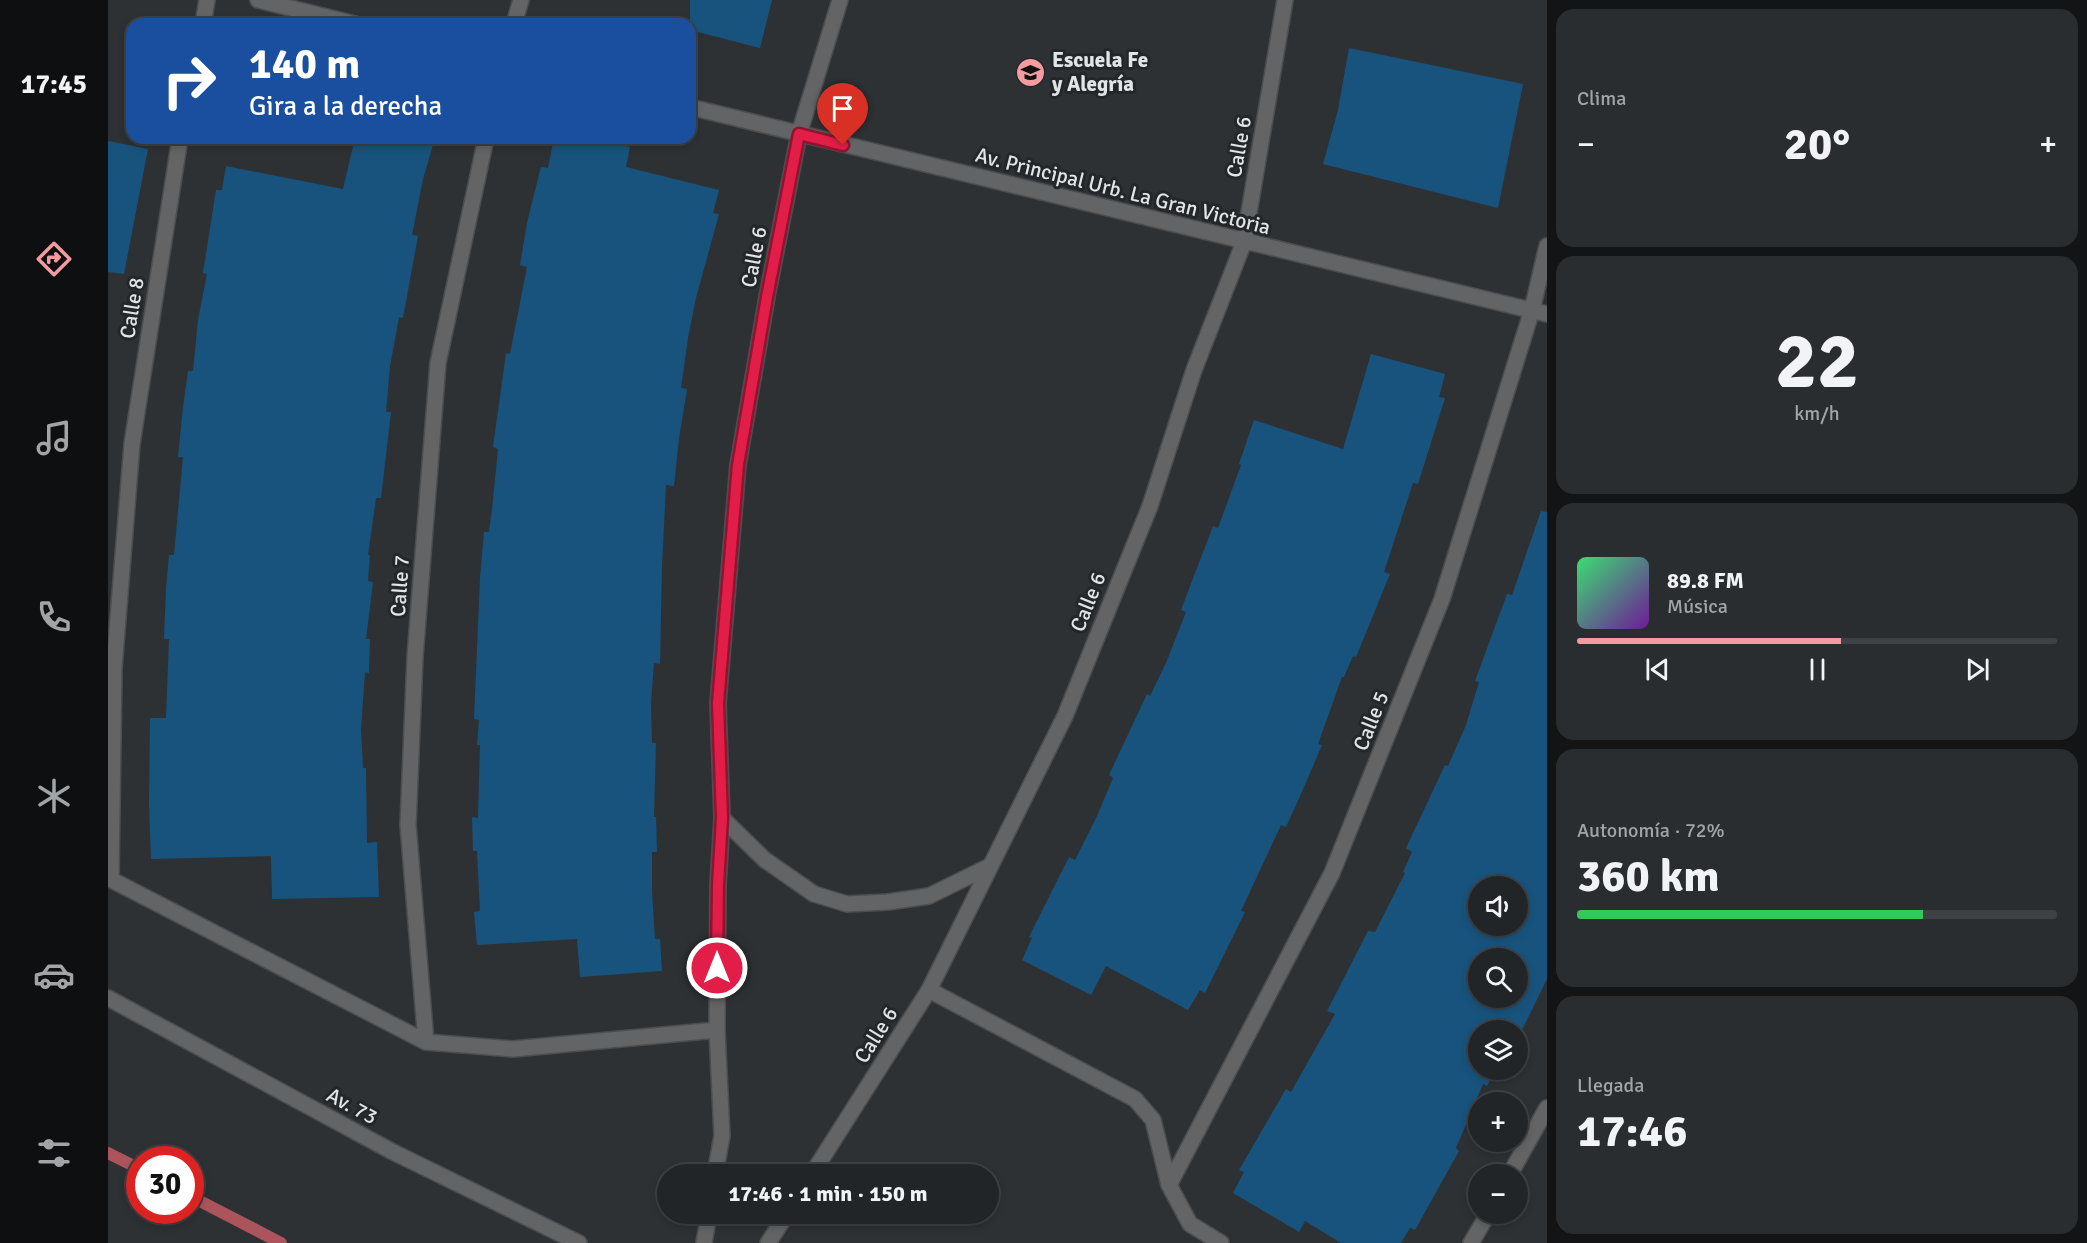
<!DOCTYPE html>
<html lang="es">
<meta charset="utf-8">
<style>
:root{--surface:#222527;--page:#2a2d2f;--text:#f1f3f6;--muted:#a2a5a7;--line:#3f4244;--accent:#f49b9f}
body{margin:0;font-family:Signika,sans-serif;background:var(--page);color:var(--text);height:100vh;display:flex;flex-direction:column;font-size:22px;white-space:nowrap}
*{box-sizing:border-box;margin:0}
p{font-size:20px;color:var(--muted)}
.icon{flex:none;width:33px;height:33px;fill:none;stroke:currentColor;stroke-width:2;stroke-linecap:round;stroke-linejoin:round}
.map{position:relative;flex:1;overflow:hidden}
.details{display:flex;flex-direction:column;gap:9px;padding:9px;background:#131415;width:540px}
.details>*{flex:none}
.banner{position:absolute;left:18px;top:18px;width:570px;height:126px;border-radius:18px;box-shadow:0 3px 9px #0003,0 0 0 2px var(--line);background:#1a4fa0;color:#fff;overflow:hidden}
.fabs{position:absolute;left:1360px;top:876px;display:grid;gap:12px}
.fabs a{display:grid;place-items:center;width:60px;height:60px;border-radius:50%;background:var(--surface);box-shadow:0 3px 9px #0003,0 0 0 2px var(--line);font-size:30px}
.speed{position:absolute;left:18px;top:1146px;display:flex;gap:12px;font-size:30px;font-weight:700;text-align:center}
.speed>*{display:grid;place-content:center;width:78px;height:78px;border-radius:50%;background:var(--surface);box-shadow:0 3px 9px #0003,0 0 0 2px var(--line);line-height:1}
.speed .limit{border:9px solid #d22;background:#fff;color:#111}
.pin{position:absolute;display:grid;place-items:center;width:51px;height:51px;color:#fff;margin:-62px -26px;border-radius:50% 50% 50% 0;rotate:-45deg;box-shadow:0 0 6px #0007}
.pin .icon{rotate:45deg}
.me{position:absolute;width:66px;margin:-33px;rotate:0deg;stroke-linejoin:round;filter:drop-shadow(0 0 4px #0008)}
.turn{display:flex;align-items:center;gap:21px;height:126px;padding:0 24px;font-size:27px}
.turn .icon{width:78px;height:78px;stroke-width:2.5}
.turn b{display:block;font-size:42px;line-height:51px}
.big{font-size:45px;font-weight:800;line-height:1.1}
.details .tile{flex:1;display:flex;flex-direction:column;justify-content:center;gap:9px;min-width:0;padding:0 21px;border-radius:18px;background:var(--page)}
.details .dial{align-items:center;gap:0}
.dial b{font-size:78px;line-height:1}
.song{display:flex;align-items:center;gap:18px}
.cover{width:72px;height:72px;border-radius:9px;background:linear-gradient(135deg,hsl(140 70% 55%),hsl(280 70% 35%))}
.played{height:6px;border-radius:3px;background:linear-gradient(90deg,var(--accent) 55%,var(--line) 55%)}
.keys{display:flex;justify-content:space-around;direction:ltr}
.heat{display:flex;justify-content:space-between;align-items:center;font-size:33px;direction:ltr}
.charge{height:9px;border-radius:4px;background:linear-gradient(90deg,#34c759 72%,var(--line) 0)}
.trip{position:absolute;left:549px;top:1164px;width:342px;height:60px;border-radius:30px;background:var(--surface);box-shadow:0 3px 9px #0003,0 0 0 2px var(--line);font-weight:800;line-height:60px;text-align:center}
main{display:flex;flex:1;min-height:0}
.tab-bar{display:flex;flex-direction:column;width:108px;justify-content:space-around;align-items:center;background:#0e0f10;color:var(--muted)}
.tab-bar .icon{width:42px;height:42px}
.tab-bar .active{color:var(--accent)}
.tab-bar b{font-size:27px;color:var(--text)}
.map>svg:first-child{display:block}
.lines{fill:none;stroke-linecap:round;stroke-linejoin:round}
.stream{stroke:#ab545b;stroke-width:12}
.building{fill:#18537d;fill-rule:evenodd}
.minor-casing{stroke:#4b4e50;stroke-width:18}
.minor{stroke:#626465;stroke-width:15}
.route-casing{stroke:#92132f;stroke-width:15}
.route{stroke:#e11d48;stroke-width:10}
.labels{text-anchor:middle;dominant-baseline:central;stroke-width:6;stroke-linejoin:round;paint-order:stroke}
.poi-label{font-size:21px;font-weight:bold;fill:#e2e5e6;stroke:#24272a;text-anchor:start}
.street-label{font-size:21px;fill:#e2e5e6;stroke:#24272a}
</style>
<main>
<nav class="tab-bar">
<b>17:45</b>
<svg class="icon active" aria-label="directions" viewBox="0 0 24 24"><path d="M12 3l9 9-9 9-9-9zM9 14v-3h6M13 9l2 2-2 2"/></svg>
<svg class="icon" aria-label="music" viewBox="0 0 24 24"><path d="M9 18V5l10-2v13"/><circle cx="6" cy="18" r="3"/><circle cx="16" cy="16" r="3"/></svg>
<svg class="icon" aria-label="phone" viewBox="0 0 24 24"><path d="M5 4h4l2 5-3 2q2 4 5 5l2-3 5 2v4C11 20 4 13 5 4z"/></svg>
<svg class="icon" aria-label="climate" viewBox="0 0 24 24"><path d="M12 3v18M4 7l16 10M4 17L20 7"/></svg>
<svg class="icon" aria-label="car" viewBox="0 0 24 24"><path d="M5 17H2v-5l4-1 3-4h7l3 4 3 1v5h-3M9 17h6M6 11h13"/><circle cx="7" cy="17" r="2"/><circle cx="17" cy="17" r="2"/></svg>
<svg class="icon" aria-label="filters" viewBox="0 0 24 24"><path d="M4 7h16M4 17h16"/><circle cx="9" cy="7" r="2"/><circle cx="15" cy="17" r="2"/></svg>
</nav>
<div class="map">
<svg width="1439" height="1243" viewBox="0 0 1439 1243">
<rect width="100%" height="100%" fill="#2e3134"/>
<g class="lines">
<path class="stream" d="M0,1153L32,1169
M82,1196L173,1243"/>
</g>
<path class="building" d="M582,0H664L652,48L582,30Z
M1241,48L1415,84L1390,208L1215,164L1230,110Z
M247,138H327L315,179L304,235L310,236L295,318L291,317L282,366L278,412H283L273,498H268L260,555H262L260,581L265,582L258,639H262L261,673L257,672L253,729L255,768H258L259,843L269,842L271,897L164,899L163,856L43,859L41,805L42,718H58L61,639H56L58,589L61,555H66L75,457H70L75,407L80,371H85L90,320L99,274L95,273L108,190H114L118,166L235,189Z
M446,138H482L522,147L518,167L611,190L605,213L611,214L588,298L580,338L573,388L579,389L571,438L566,486L558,485L554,565L552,664L546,663L543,703L544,743H548L546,817H548L549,852H544V892L547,939H552L554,971L472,977L469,939L369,945L366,912L372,911L369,851H365L364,817L370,818L372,745H369L371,720L366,719L372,578L376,532H381L384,509L390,449L385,447L398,353L402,354L419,267L412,265L419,223L433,167L440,168Z
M0,141L40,149L16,274L0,272Z
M1263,354L1337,374L1331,397L1337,398L1310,484L1305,483L1276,572L1282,574L1248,657L1245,656L1236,677H1234L1210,744L1214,745L1193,794L1178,827L1173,825L1133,911L1137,912L1097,993L1092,990L1080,1010L998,966L983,995L914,960L924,938L921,937L961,857L967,860L989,816L1005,778L1001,775L1039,694L1042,696L1058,663L1078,612L1073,610L1105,526L1110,528L1133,465L1131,464L1146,420L1235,449Z
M1433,511L1439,512V979L1414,1030H1371V1070H1388L1379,1086L1375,1084L1348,1148L1351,1151L1307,1230L1302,1228L1293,1243H1233L1197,1221L1191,1232L1125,1193L1136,1172L1131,1170L1178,1089L1183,1092L1227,1014L1219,1011L1260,931L1267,932L1297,873L1295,872L1304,852L1298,848L1337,765L1340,766L1358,725L1371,682L1367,681L1399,594L1404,595ZM1371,886H1410V926H1371ZM1371,958H1410V998H1371Z"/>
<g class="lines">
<defs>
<path id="minor" d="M150,0L247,24
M95,24L99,0
M406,24L413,0
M582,107L1439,314
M614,818L657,860L706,894L739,904L780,902L821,896L882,866
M0,878L318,1042L405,1049L609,1030
M3,879L6,668L24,444L72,138
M821,990L1027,1099L1045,1120L1061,1185L1082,1224L1113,1243
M0,998L285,1152L471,1243
M318,1042L300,825L307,657L330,363L378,138
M607,1174L614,1136L609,1030L610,885L614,818L610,703L630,465L659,297L691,134L732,0
M704,1174L821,990L957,716L1042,506L1086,370L1136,242L1177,0
M1402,1174L1439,1108
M1061,1185L1224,873L1334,599L1424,310L1439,246
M596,1243L601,1214
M660,1243L679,1214
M1363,1243L1380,1214"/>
</defs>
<use href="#minor" class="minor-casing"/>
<use href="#minor" class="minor"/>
</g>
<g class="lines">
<defs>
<path id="route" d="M609,968L610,885L614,818L610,703L630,465L659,297L691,134L735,145"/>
</defs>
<use href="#route" class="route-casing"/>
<use href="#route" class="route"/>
</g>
<defs>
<symbol id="school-disc" viewBox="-11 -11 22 22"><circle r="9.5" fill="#f49b9f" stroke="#24272a"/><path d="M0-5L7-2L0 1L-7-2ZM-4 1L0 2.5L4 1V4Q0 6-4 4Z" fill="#111"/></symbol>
</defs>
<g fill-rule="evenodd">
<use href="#school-disc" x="906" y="56" width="33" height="33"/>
</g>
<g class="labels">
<g class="poi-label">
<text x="944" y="60">Escuela Fe<tspan x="944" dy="24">y Alegría</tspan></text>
</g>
<g class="street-label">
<text transform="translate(1131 147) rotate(-80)">Calle 6</text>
<text transform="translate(1015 191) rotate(14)">Av. Principal Urb. La Gran Victoria</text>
<text transform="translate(646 257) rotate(-79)">Calle 6</text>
<text transform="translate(24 308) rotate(-81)">Calle 8</text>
<text transform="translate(292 586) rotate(-86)">Calle 7</text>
<text transform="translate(980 602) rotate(-68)">Calle 6</text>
<text transform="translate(1263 721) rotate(-68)">Calle 5</text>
<text transform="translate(768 1035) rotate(-58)">Calle 6</text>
<text transform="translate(244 1106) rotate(28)">Av. 73</text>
</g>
</g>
</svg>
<div class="fabs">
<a><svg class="icon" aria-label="sound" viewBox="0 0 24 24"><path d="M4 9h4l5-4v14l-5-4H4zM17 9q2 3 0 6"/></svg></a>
<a><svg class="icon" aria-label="search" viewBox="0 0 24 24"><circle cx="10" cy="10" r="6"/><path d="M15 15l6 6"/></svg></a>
<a><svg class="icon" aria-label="layers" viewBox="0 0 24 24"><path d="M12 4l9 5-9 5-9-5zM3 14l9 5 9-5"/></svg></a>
<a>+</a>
<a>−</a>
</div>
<div class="speed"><div class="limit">30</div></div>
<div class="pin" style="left:735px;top:145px;background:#d93025"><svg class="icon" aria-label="arrive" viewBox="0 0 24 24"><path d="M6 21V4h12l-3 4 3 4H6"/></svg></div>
<svg class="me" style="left:609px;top:968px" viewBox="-20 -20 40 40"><circle r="17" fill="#e11d48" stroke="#fff" stroke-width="3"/><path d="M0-11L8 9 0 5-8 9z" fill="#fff"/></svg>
<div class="trip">17:46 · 1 min · 150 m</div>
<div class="banner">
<div class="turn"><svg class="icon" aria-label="right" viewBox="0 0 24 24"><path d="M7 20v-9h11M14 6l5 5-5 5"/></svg><div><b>140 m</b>Gira a la derecha</div></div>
</div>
</div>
<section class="details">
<div class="tile"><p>Clima</p>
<div class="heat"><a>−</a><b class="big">20°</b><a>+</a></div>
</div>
<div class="tile dial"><b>22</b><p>km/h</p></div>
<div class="tile">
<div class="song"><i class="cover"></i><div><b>89.8 FM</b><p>Música</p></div></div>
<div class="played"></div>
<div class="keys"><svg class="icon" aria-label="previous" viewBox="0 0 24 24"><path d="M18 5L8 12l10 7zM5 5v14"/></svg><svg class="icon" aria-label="pause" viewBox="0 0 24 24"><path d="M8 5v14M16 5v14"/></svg><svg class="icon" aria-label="next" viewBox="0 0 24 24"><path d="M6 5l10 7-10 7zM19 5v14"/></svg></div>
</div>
<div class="tile"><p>Autonomía · 72%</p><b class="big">360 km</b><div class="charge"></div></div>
<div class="tile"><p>Llegada</p><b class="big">17:46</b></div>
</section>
</main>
